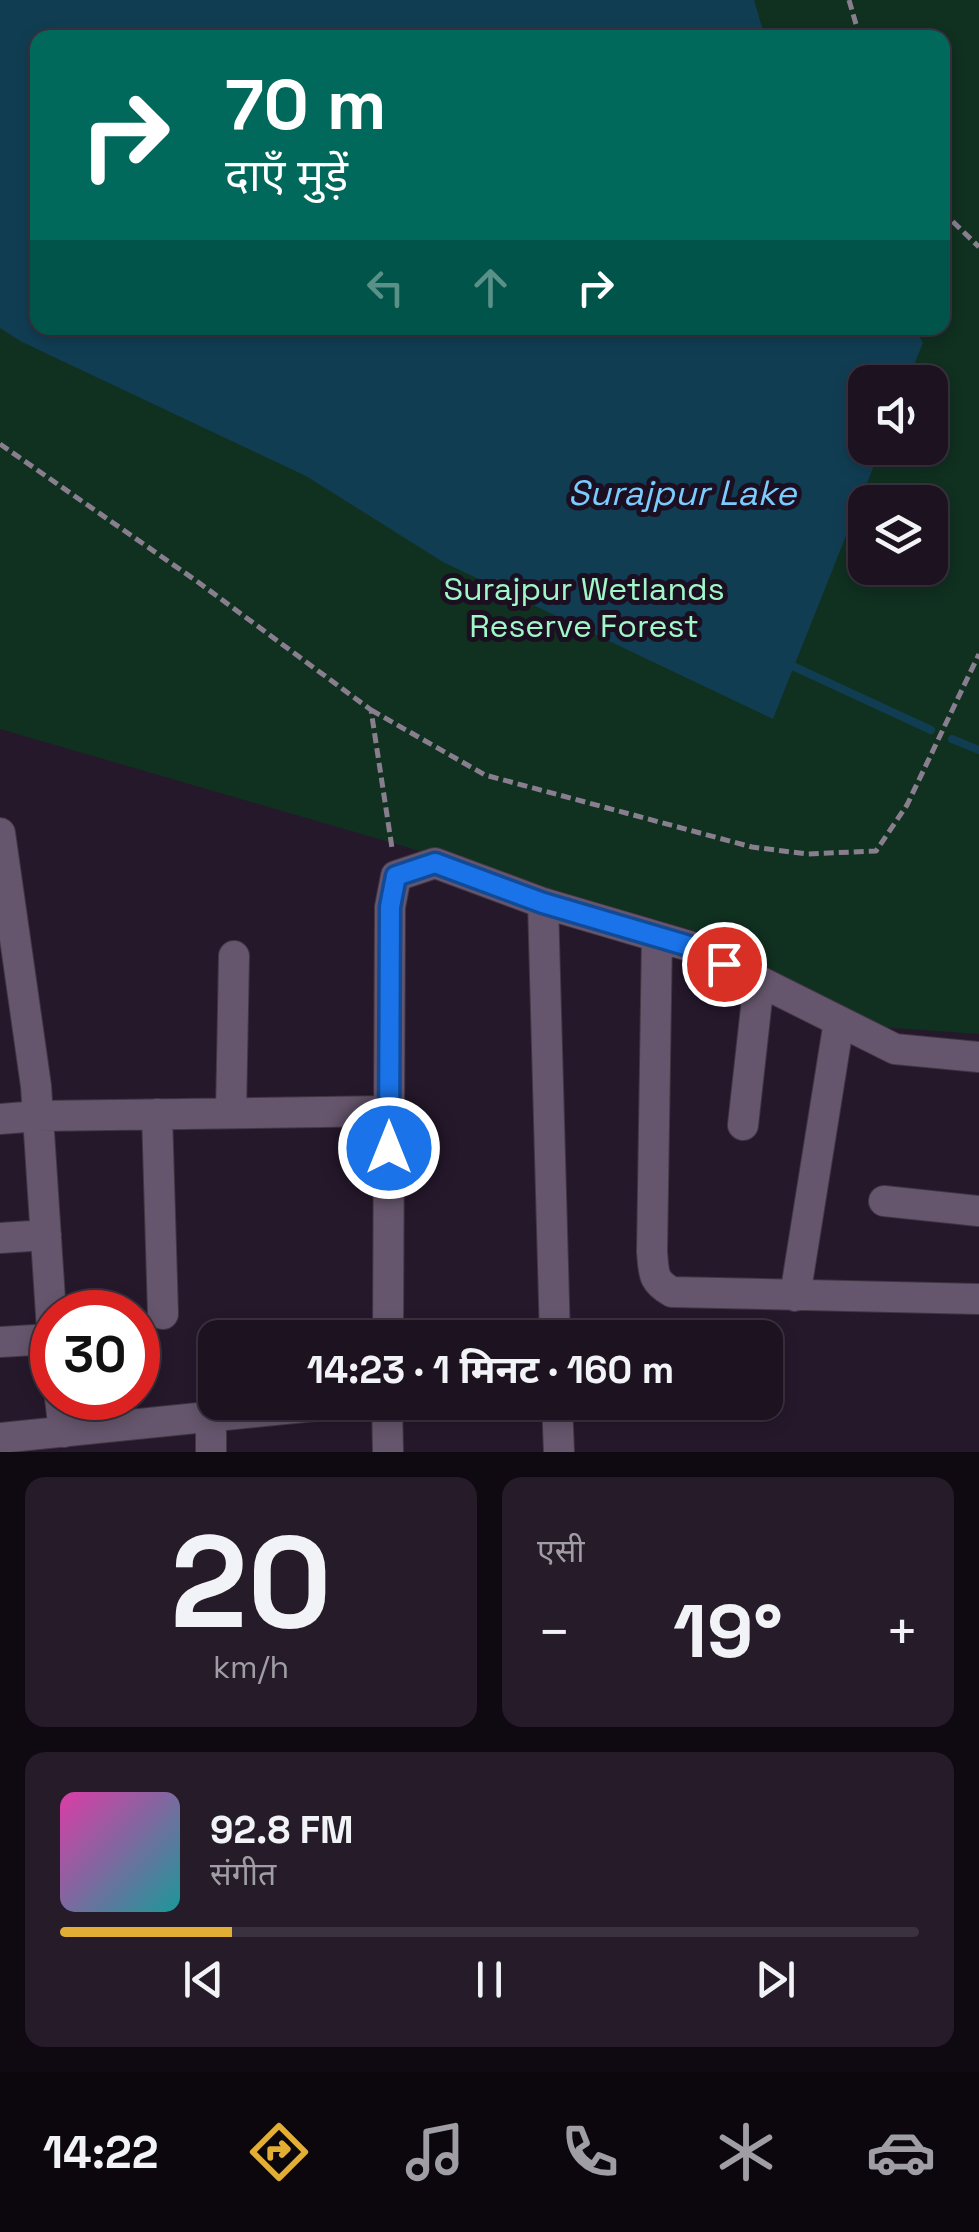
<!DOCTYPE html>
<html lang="hi">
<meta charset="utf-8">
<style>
:root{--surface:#1c1220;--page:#251b29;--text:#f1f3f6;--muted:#a09ea5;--line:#3a323e;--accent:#e2af34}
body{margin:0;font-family:"Space Grotesk","Noto Sans Devanagari",sans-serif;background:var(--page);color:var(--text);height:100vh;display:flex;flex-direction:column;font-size:38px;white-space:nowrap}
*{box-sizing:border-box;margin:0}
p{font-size:32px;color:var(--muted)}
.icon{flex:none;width:55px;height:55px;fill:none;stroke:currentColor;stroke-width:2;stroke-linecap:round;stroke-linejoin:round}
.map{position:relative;height:1452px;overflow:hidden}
.drawer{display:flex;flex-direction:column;gap:25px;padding:25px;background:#0f0a12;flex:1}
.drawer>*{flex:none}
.top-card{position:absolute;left:30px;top:30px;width:920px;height:305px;border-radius:20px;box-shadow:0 5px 15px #0003,0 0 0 2px var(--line);background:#00695c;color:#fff;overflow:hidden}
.buttons{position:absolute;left:848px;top:365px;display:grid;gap:20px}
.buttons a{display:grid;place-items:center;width:100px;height:100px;border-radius:20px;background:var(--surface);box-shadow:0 5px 15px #0003,0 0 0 2px var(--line);font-size:50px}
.speed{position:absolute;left:30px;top:1290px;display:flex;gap:20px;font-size:50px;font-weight:700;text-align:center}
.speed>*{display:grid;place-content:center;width:130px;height:130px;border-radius:50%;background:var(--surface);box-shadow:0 5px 15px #0003,0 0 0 2px var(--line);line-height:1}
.speed .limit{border:15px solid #d22;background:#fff;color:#111}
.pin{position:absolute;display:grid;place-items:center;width:85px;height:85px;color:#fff;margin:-42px;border:5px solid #fff;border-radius:50%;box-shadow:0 2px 10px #0007}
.me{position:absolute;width:110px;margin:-55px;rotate:0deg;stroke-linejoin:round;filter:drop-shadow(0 0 8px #0008)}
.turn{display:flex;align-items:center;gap:35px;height:210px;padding:0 30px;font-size:45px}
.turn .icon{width:130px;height:130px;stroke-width:2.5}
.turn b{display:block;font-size:70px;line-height:85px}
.lanes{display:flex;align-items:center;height:95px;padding:0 30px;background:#0003;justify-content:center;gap:50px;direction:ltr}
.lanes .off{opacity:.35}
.big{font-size:75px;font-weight:700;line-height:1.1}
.drawer .tile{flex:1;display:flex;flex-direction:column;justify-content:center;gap:15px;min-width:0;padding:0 35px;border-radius:20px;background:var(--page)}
.drawer .dial{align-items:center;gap:0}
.dial b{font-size:130px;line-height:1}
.song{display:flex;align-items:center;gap:30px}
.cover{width:120px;height:120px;border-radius:15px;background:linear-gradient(135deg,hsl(320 70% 55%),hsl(180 70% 35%))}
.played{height:10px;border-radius:5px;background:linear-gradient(90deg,var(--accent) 20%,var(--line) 20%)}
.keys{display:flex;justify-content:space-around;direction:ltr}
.heat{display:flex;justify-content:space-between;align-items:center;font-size:55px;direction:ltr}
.drawer .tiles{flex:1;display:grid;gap:25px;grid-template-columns:1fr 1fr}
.tile:last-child{grid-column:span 2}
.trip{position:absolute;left:198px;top:1320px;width:585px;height:100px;border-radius:20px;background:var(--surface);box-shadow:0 5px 15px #0003,0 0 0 2px var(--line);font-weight:700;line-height:100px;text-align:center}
.tab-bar{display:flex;height:160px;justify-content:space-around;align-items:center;background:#0b070d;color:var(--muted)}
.tab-bar .icon{width:70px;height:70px}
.tab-bar .active{color:var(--accent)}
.tab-bar b{font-size:45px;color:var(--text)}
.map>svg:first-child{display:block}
.green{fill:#103020;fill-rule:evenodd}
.water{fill:#113d53}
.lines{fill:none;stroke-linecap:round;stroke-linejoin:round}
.stream{stroke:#113d53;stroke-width:8}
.minor-casing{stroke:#403644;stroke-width:32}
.path{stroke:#897e8e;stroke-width:5;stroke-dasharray:10 5;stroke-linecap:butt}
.minor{stroke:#66566d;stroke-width:30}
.route-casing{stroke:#114b97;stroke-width:25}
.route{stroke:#1a73e8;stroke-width:18}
.labels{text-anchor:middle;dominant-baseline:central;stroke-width:10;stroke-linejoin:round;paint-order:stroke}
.park-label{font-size:32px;fill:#a0f7c8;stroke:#1c0f21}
.water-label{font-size:35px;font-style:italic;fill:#79ccfd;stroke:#1c0f21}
</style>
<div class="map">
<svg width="979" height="1452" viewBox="0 0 979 1452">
<rect width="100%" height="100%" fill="#25182b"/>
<path class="green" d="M0,0H979V1034L880,1027L705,934L0,729ZM38,38H942V328H38ZM865,382H930V448H865ZM865,502H930V568H865Z"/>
<path class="water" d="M0,0H754L765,37L38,38V328H915L923,343L907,382H865V448H881L773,719L443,562L306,476L22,342L0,328Z"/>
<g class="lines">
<path class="stream" d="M786,663L931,730
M952,739L979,750"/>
<defs>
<path id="minor" d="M0,833L36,1086L52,1330
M543,903L555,1338
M657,937L652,1252C654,1273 652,1281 672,1292L979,1299
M231,1113L234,956
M157,1114L163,1314
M0,1119L38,1116L389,1111
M743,1125L759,981
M884,1201L979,1211
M0,1238L46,1235
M795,1296L839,1021
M388,1338L390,907L396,876L435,863L543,903L689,946L895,1049L979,1057
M0,1342L52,1339
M60,1398L64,1432
M387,1402L388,1452
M557,1402L559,1452
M0,1438L354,1402
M211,1452V1417"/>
</defs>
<use href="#minor" class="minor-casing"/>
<path class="path" d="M849,0L860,38
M942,211L979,247
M0,444L198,582L371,710L392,848
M371,710L485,775L752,847L807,854L876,851L907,805L979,654"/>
<use href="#minor" class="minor"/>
</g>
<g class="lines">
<defs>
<path id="route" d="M389,1148L390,907L396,876L435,863L543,903L689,946L724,964"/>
</defs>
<use href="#route" class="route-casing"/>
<use href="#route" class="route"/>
</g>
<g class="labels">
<g class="park-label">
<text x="584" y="589">Surajpur Wetlands<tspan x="584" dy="37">Reserve Forest</tspan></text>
</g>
<g class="water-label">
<text x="682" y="493">Surajpur Lake</text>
</g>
</g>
</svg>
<div class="buttons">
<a><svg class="icon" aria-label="sound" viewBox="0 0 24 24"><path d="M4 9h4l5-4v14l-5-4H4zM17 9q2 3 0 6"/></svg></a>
<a><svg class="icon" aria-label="layers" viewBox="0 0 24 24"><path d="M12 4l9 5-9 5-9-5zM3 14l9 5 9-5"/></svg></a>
</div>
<div class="speed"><div class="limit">30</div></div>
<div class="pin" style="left:724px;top:964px;background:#d93025"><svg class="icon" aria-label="arrive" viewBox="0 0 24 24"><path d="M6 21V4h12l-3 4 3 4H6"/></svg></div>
<svg class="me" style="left:389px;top:1148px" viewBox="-20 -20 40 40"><circle r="17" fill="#1a73e8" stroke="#fff" stroke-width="3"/><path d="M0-11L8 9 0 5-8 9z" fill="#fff"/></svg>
<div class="trip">14:23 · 1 मिनट · 160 m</div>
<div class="top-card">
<div class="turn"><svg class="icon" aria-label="right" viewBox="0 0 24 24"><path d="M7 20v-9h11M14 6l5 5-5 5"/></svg><div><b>70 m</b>दाएँ मुड़ें</div></div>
<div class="lanes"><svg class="icon off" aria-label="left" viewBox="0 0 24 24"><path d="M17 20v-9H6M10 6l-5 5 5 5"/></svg><svg class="icon off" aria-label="ahead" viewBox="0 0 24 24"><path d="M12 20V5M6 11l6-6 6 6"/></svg><svg class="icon" aria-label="right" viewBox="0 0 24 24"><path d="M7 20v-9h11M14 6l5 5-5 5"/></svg></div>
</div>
</div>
<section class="drawer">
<div class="tiles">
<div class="tile dial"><b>20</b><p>km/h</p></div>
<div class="tile"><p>एसी</p>
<div class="heat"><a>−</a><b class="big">19°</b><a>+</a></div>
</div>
<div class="tile">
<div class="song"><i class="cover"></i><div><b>92.8 FM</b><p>संगीत</p></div></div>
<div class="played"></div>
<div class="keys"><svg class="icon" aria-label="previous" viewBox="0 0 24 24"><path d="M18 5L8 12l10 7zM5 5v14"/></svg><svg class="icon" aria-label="pause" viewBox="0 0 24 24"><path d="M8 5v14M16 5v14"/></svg><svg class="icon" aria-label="next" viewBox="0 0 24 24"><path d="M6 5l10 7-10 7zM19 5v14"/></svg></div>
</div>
</div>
</section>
<nav class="tab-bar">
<b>14:22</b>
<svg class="icon active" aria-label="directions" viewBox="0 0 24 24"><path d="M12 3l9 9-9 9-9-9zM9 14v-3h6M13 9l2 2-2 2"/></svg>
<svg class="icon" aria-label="music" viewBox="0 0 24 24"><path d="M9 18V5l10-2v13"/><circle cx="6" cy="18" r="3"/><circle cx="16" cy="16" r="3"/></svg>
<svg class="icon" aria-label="phone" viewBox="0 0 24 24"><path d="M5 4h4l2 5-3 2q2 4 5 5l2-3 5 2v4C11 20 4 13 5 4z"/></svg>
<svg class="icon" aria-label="climate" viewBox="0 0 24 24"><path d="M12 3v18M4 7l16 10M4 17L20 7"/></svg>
<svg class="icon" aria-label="car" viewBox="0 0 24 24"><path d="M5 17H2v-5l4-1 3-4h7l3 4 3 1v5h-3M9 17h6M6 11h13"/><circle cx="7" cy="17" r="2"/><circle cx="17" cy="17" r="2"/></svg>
</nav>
